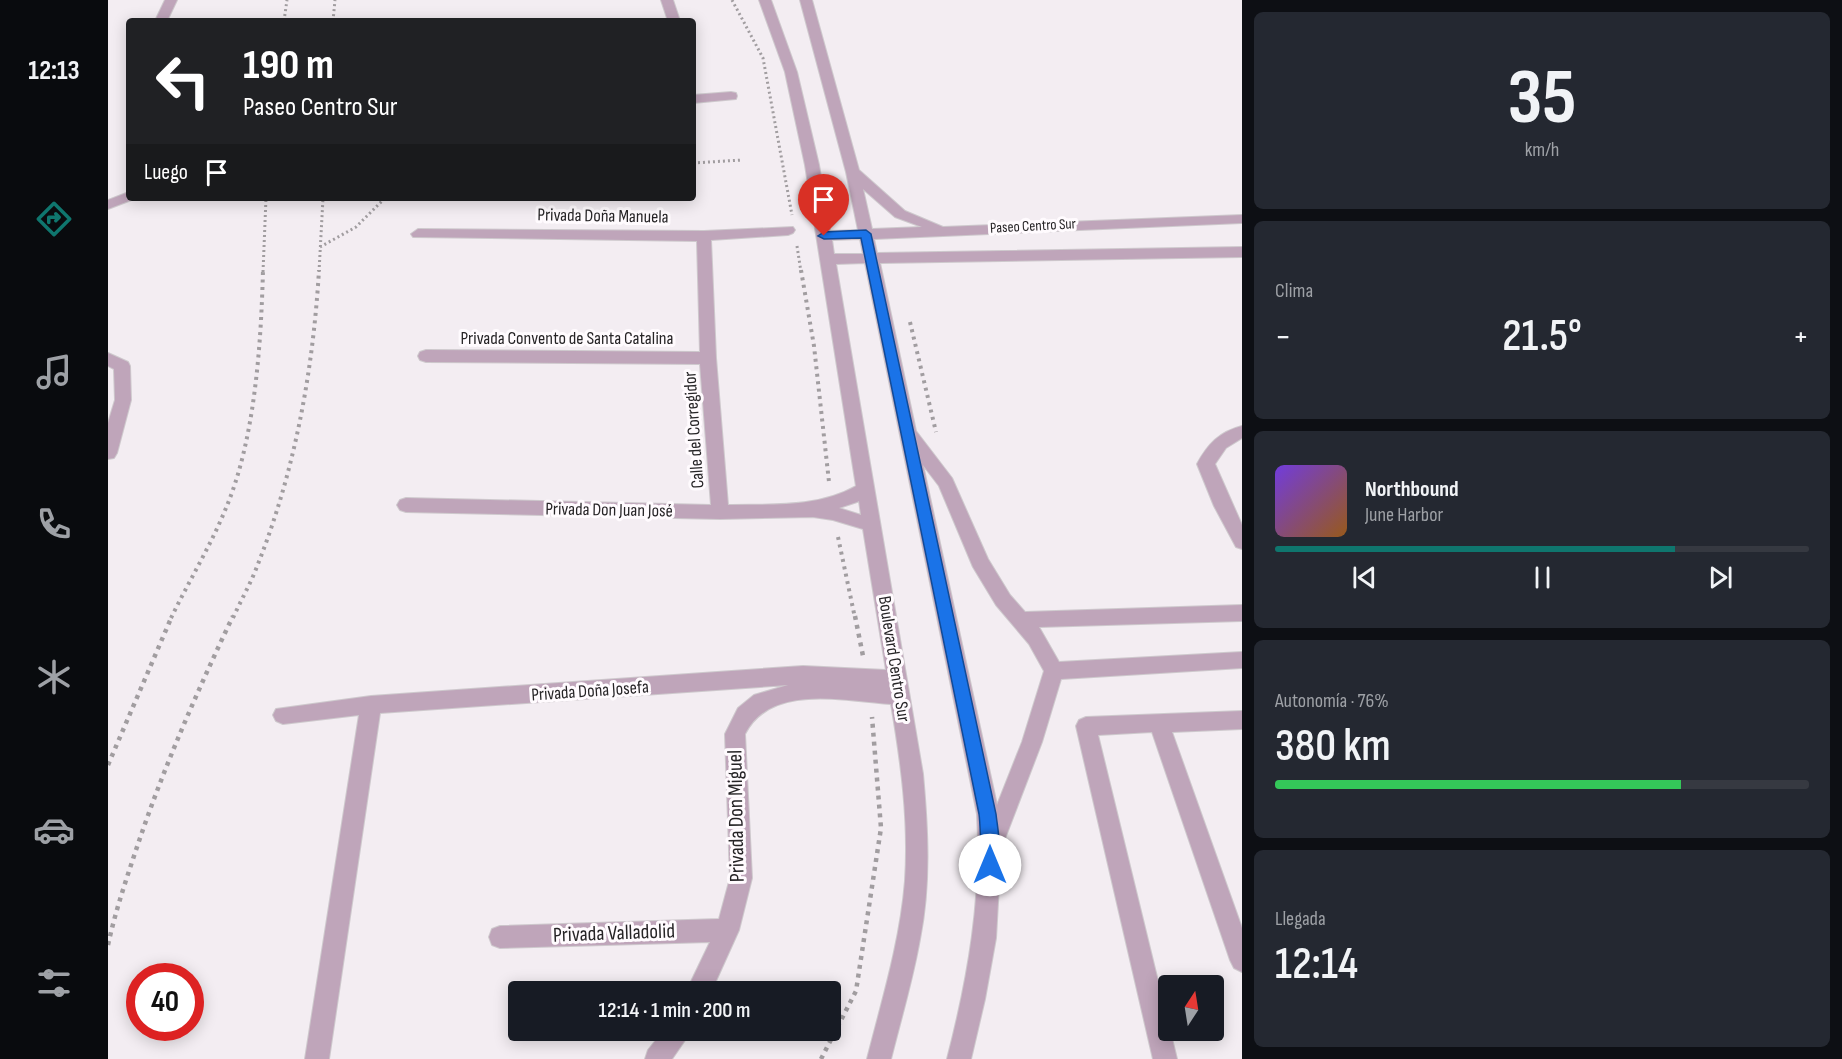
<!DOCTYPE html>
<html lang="es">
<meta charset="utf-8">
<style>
:root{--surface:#171b24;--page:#242831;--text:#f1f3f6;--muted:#9ea1a6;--line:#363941;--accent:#0f766e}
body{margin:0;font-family:"Sofia Sans Condensed",sans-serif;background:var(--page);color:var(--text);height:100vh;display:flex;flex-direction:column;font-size:22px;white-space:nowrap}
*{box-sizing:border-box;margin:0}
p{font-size:20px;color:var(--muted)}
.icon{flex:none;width:33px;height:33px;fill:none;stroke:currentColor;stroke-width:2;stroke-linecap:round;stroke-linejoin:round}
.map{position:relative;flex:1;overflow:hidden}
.panel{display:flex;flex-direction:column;gap:12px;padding:12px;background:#0d0f14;width:600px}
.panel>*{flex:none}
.guide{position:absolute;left:18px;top:18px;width:570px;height:183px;border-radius:6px;box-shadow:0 3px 15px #0003;background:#202124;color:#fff;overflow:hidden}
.needle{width:39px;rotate:12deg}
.controls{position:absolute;left:1050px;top:975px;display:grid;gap:12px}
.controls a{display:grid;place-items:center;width:66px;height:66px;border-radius:6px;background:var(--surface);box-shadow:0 3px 15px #0003;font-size:30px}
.speed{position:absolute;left:18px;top:963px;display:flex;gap:12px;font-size:30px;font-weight:700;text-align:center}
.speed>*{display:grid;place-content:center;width:78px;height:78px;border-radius:50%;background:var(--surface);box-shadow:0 3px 15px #0003;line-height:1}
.speed .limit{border:9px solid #d22;background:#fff;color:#111}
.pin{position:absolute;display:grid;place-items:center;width:51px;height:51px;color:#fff;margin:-62px -26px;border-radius:50% 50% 50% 0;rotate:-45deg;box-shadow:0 0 6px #0007}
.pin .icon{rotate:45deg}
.me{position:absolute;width:66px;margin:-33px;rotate:0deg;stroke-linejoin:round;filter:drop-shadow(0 0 4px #0008)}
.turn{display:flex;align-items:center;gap:21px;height:126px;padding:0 18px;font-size:27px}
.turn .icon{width:78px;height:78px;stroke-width:2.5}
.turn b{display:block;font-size:42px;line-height:51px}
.then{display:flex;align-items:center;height:57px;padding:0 18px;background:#0003;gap:12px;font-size:22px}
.big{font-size:45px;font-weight:600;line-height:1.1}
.panel .tile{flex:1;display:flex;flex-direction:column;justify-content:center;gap:9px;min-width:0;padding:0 21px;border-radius:9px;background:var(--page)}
.panel .dial{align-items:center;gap:0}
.dial b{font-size:78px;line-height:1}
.song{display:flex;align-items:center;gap:18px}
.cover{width:72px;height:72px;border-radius:9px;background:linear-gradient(135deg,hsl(260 70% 55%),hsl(30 70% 35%))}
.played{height:6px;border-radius:3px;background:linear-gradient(90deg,var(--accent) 75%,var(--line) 75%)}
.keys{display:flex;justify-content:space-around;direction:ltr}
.heat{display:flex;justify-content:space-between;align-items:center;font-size:33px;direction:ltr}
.charge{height:9px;border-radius:4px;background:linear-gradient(90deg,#34c759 76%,var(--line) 0)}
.trip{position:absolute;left:400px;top:981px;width:333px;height:60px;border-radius:6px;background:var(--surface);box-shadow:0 3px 15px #0003;font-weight:600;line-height:60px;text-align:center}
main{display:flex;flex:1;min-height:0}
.dock{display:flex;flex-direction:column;width:108px;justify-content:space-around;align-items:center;background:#090b0e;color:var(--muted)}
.dock .icon{width:42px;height:42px}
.dock .selected{color:var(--accent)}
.dock b{font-size:27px;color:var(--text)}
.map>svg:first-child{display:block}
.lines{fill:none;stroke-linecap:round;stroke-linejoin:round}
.minor-casing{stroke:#cec9cd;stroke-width:2}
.path-far2{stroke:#a19da0;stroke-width:3;stroke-dasharray:2 3;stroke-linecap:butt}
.path-far1{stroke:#a19da0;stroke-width:4;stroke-dasharray:3 4.5;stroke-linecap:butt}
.path{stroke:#a19da0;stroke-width:4.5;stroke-dasharray:4 5;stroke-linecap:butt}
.minor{fill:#bfa5ba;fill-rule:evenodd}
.route{fill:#1a73e8;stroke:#114b97;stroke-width:1.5}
.labels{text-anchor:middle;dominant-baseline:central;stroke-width:6;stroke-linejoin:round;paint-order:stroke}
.far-street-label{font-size:15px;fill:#262426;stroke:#fffbfe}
.street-label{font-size:18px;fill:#262426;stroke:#fffbfe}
.near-street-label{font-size:21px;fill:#262426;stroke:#fffbfe}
</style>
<main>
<nav class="dock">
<b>12:13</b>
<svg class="icon selected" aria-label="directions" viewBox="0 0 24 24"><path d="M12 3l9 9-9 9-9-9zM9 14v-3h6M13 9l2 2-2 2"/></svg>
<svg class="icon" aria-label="music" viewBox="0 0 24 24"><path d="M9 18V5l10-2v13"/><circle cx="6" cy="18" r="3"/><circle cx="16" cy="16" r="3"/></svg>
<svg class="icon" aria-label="phone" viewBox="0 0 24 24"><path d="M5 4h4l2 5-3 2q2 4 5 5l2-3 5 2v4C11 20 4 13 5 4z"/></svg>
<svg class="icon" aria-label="climate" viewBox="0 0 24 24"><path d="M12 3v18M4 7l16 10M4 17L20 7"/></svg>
<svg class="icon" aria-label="car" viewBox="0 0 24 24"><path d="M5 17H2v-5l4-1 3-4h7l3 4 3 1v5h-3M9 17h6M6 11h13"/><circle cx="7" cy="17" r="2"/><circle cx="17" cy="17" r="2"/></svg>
<svg class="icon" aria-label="filters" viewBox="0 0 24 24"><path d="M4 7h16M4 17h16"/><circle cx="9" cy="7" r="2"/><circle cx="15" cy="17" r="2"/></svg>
</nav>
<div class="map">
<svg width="1134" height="1059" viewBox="0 0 1134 1059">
<rect width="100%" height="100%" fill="#f3edf2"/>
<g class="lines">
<defs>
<path id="minor" d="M57,0H69L59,21H47Z
M553,0H565L572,21H560Z
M651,0H663L689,72L711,165L722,231L750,230L738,172L692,0H704L751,170L797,211L835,227L1134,215V223L766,239L769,253L1134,247V257L772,263L808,431L844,478L880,559L902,595L917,612L1134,605V621L931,627L951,662L1134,652V668L953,679L934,742L893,849L888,938L877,999L863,1059H839C860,978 874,898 869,814L757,263L728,264L815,774C820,829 823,884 812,939C805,979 793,1019 783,1059H759C774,1000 792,942 797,881C801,821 793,763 783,704C736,701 663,683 637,734L644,878L631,930L603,992H578L602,942L392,948L384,945L381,937L384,929L392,926L611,919L622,878L617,734L630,708L646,695L680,685L272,713L221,1059H197L251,715L175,724L168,721L165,715L168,709L263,696L695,666L778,670L755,529L725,520L705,517L612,519L298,512L292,510L289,505L292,500L298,498L603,505L592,364L318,362L312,360L310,356L312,352L318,350L592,352L589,241L305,237L303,234L310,229L596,231L685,227L687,230L685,233L680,235L603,240L608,358L620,505C664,504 709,508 748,486L697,165L677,72ZM755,189L787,217L814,227L764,229ZM752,239L755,254H726L724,240ZM815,465L831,486L865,567L888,605L921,644L936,671L914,742L889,805ZM751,501L753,515L731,508L749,502Z
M623,92L628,93L629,96L628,99L585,103V95Z
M21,192V198L26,199L0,209V200Z
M0,353L20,362L22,366L23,400L9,453L6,458L0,459V423L7,400L6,369L0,366Z
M1134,426V438L1118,448L1107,464L1134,525V549L1128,547L1106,506L1089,464C1100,444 1111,432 1134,426Z
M1134,711V729L1064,732L1134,928V972L1126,968L1122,960L1044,732L990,735L1069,1059H1045L968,726L971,720L978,717Z
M556,1030H584L564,1059H537L540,1050Z"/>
</defs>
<use href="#minor" class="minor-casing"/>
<path class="path-far2" d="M624,0L655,58L684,215
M176,21L179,0
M225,21L227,0
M585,163L634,160
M689,246L693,272
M212,247L248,227L277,198
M155,272L158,198
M211,272L215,198"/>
<path class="path-far1" d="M693,270L706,346L721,482
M802,322L828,432
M730,537L747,618
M63,618C81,581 103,545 118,508C147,439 153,345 155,270
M125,618C133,600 143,583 150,564C187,470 205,371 211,270"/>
<path class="path" d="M747,616L755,656
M0,765L64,616
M0,945C7,913 17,883 27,853C54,771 88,694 125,616
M713,1059L748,991L773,828L764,717"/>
<use href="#minor" class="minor"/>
</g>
<path class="route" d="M758,230L763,234L888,814C890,832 895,854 888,871L882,873L876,871C872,862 873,827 871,814L753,238L716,239L710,236L716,232Z"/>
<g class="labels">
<g class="far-street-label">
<text transform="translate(925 226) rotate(-3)">Paseo Centro Sur</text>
</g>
<g class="street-label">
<text transform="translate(495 216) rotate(1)">Privada Doña Manuela</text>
<text x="459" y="338">Privada Convento de Santa Catalina</text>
<text transform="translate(586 430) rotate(-94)">Calle del Corregidor</text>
<text transform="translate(501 510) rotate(1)">Privada Don Juan José</text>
<text transform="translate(786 659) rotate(81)">Boulevard Centro Sur</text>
<text transform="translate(482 691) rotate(-4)">Privada Doña Josefa</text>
</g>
<g class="near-street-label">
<text transform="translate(628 816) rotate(-91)">Privada Don Miguel</text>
<text transform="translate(506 933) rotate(-2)">Privada Valladolid</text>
</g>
</g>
</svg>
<div class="controls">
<a><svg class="needle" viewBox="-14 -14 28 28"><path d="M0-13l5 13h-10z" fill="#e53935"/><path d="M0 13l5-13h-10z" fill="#9ea1a6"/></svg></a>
</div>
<div class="speed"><div class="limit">40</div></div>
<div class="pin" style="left:716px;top:236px;background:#d93025"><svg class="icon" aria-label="arrive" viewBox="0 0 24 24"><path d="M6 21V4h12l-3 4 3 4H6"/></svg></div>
<svg class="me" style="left:882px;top:865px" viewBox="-20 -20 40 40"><circle r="19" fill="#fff"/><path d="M0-13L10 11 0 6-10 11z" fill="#1a73e8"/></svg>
<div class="trip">12:14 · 1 min · 200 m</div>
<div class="guide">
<div class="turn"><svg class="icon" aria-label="left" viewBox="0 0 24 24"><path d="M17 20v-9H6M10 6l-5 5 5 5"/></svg><div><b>190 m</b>Paseo Centro Sur</div></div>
<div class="then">Luego<svg class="icon" aria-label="arrive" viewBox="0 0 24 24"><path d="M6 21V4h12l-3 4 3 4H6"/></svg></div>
</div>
</div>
<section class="panel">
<div class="tile dial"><b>35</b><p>km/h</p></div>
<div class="tile"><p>Clima</p>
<div class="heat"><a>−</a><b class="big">21.5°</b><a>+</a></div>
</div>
<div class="tile">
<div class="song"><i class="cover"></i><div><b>Northbound</b><p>June Harbor</p></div></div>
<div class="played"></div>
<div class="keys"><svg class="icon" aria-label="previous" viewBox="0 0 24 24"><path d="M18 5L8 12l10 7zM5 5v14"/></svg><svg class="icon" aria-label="pause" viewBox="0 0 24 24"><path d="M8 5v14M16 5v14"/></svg><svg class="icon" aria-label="next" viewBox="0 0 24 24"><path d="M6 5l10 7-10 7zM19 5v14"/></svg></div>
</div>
<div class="tile"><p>Autonomía · 76%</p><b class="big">380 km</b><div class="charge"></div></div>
<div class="tile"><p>Llegada</p><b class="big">12:14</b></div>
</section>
</main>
